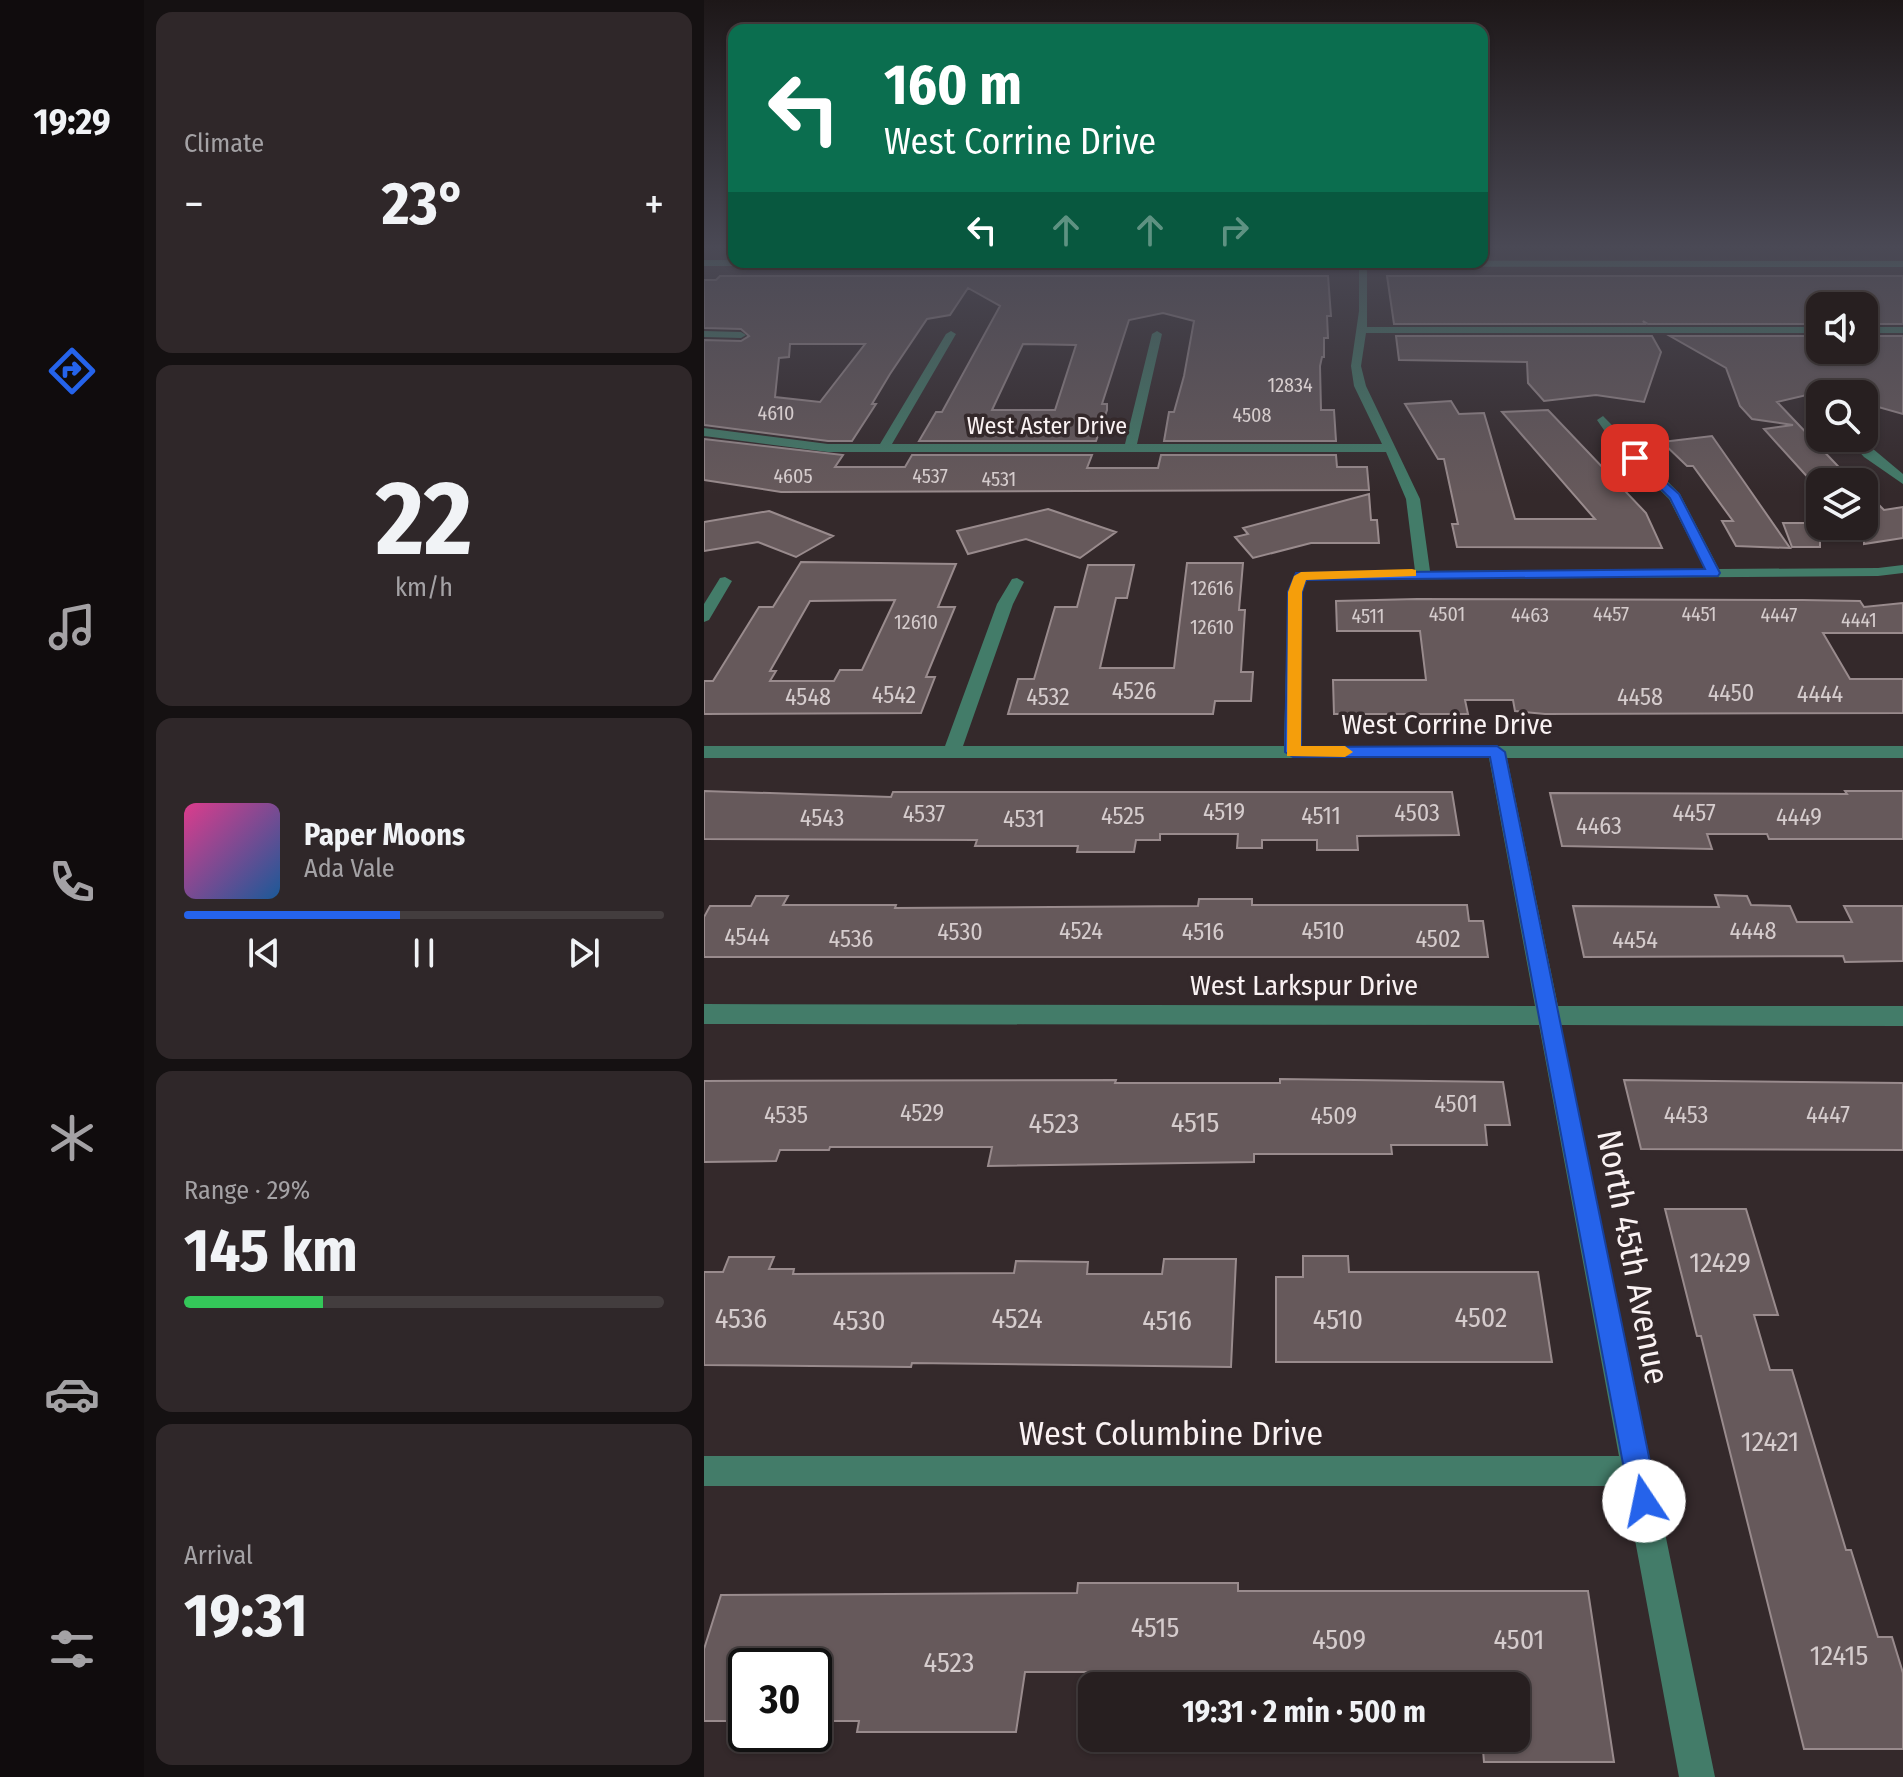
<!DOCTYPE html>
<meta charset="utf-8">
<style>
:root{--surface:#271f20;--page:#2f2729;--text:#f1f3f6;--muted:#a4a2a5;--line:#433d3e;--accent:#2563eb}
body{margin:0;font-family:"Fira Sans Condensed",sans-serif;background:var(--page);color:var(--text);height:100vh;display:flex;flex-direction:column;font-size:30px;white-space:nowrap}
*{box-sizing:border-box;margin:0}
p{font-size:26px;color:var(--muted)}
.icon{flex:none;width:44px;height:44px;fill:none;stroke:currentColor;stroke-width:2;stroke-linecap:round;stroke-linejoin:round}
.map{position:relative;flex:1;overflow:hidden}
.sheet{display:flex;flex-direction:column;gap:12px;padding:12px;background:#151112;width:560px}
.sheet>*{flex:none}
.banner{position:absolute;left:24px;top:24px;width:760px;height:244px;border-radius:16px;box-shadow:0 2px 6px #0004,0 0 0 2px var(--line);background:#0b6e4f;color:#fff;overflow:hidden}
.controls{position:absolute;left:1102px;top:292px;display:grid;gap:16px}
.controls a{display:grid;place-items:center;width:72px;height:72px;border-radius:16px;background:var(--surface);box-shadow:0 2px 6px #0004,0 0 0 2px var(--line);font-size:40px}
.speed{position:absolute;left:24px;top:1648px;display:flex;gap:16px;font-size:40px;font-weight:700;text-align:center}
.speed>*{display:grid;place-content:center;width:104px;height:104px;border-radius:50%;background:var(--surface);box-shadow:0 2px 6px #0004,0 0 0 2px var(--line);line-height:1}
.speed .limit{border:4px solid #111;border-radius:12px;background:#fff;color:#111}
.pin{position:absolute;display:grid;place-items:center;width:68px;height:68px;color:#fff;margin:-34px;border-radius:16px;box-shadow:0 4px 12px #0006}
.me{position:absolute;width:88px;margin:-44px;rotate:349deg;stroke-linejoin:round;filter:drop-shadow(0 0 6px #0008)}
.turn{display:flex;align-items:center;gap:28px;height:168px;padding:0 24px;font-size:36px}
.turn .icon{width:104px;height:104px;stroke-width:2.5}
.turn b{display:block;font-size:56px;line-height:68px}
.lanes{display:flex;align-items:center;height:76px;padding:0 24px;background:#0003;justify-content:center;gap:40px;direction:ltr}
.lanes .off{opacity:.35}
.big{font-size:60px;font-weight:700;line-height:1.1}
.sheet .widget{flex:1;display:flex;flex-direction:column;justify-content:center;gap:12px;min-width:0;padding:0 28px;border-radius:16px;background:var(--page)}
.sheet .dial{align-items:center;gap:0}
.dial b{font-size:104px;line-height:1}
.song{display:flex;align-items:center;gap:24px}
.cover{width:96px;height:96px;border-radius:12px;background:linear-gradient(135deg,hsl(330 70% 55%),hsl(210 70% 35%))}
.played{height:8px;border-radius:4px;background:linear-gradient(90deg,var(--accent) 45%,var(--line) 45%)}
.keys{display:flex;justify-content:space-around;direction:ltr}
.heat{display:flex;justify-content:space-between;align-items:center;font-size:44px;direction:ltr}
.charge{height:12px;border-radius:6px;background:linear-gradient(90deg,#34c759 29%,var(--line) 0)}
.trip{position:absolute;left:374px;top:1672px;width:452px;height:80px;border-radius:16px;background:var(--surface);box-shadow:0 2px 6px #0004,0 0 0 2px var(--line);font-weight:700;line-height:80px;text-align:center}
main{display:flex;flex:1;min-height:0}
.tab-bar{display:flex;flex-direction:column;width:144px;justify-content:space-around;align-items:center;background:#100c0d;color:var(--muted)}
.tab-bar .icon{width:56px;height:56px}
.tab-bar .on{color:var(--accent)}
.tab-bar b{font-size:36px;color:var(--text)}
.map>svg:first-child{display:block}
.building{fill:#66595b;stroke:#998b8d;stroke-width:2;fill-rule:evenodd}
.lines{fill:none;stroke-linecap:round;stroke-linejoin:round}
.street{fill:#437c69;fill-rule:evenodd}
.secondary{fill:#47aa8a;fill-rule:evenodd}
.route{fill:#2563eb;stroke:#184099;stroke-width:2}
.slow{fill:#f59e0b}
.labels{text-anchor:middle;dominant-baseline:central;stroke-width:7;stroke-linejoin:round;paint-order:stroke}
.far-number-label{font-size:20px;fill:#d5cccd}
.far-street-label{font-size:24px;fill:#faf2f3;stroke:#34292b}
.number-label{font-size:24px;fill:#d5cccd}
.street-label{font-size:28px;fill:#faf2f3;stroke:#34292b}
.near-number-label{font-size:28px;fill:#d5cccd}
.near-street-label{font-size:34px;fill:#faf2f3;stroke:#34292b}
</style>
<main>
<nav class="tab-bar">
<b>19:29</b>
<svg class="icon on" aria-label="directions" viewBox="0 0 24 24"><path d="M12 3l9 9-9 9-9-9zM9 14v-3h6M13 9l2 2-2 2"/></svg>
<svg class="icon" aria-label="music" viewBox="0 0 24 24"><path d="M9 18V5l10-2v13"/><circle cx="6" cy="18" r="3"/><circle cx="16" cy="16" r="3"/></svg>
<svg class="icon" aria-label="phone" viewBox="0 0 24 24"><path d="M5 4h4l2 5-3 2q2 4 5 5l2-3 5 2v4C11 20 4 13 5 4z"/></svg>
<svg class="icon" aria-label="climate" viewBox="0 0 24 24"><path d="M12 3v18M4 7l16 10M4 17L20 7"/></svg>
<svg class="icon" aria-label="car" viewBox="0 0 24 24"><path d="M5 17H2v-5l4-1 3-4h7l3 4 3 1v5h-3M9 17h6M6 11h13"/><circle cx="7" cy="17" r="2"/><circle cx="17" cy="17" r="2"/></svg>
<svg class="icon" aria-label="filters" viewBox="0 0 24 24"><path d="M4 7h16M4 17h16"/><circle cx="9" cy="7" r="2"/><circle cx="15" cy="17" r="2"/></svg>
</nav>
<section class="sheet">
<div class="widget"><p>Climate</p>
<div class="heat"><a>−</a><b class="big">23°</b><a>+</a></div>
</div>
<div class="widget dial"><b>22</b><p>km/h</p></div>
<div class="widget">
<div class="song"><i class="cover"></i><div><b>Paper Moons</b><p>Ada Vale</p></div></div>
<div class="played"></div>
<div class="keys"><svg class="icon" aria-label="previous" viewBox="0 0 24 24"><path d="M18 5L8 12l10 7zM5 5v14"/></svg><svg class="icon" aria-label="pause" viewBox="0 0 24 24"><path d="M8 5v14M16 5v14"/></svg><svg class="icon" aria-label="next" viewBox="0 0 24 24"><path d="M6 5l10 7-10 7zM19 5v14"/></svg></div>
</div>
<div class="widget"><p>Range · 29%</p><b class="big">145 km</b><div class="charge"></div></div>
<div class="widget"><p>Arrival</p><b class="big">19:31</b></div>
</section>
<div class="map">
<svg width="1199" height="1777" viewBox="0 0 1199 1777">
<rect width="100%" height="100%" fill="#34292b"/>
<path class="building" d="M16,276H624L627,316H623L624,338H620V357H618L616,366L617,410H630L632,441H460L465,412H470L480,376L490,321L459,313L425,320L398,404H403V410L392,441H215L232,412H238L296,306L264,288L246,315L223,319L186,374L168,404H172L148,441H124L0,425V340L37,341L45,336L37,329L0,328V280H12ZM86,344H161L116,402L71,397L75,358L85,357ZM319,344L372,345L351,410H288Z
M683,276H1199V324H1160V306H1116V324H944L939,321L941,324H690Z
M692,336H948L957,352L940,402L892,395L840,401L824,383L823,362L695,360Z
M966,336H1116V350H1160V336H1199V414L1160,403V394L1124,390L1073,402L1149,482H1108L1060,429L1089,425L1048,419L1036,406L1022,368Z
M747,401L755,414L780,413L811,519H891L798,412L844,410L942,513L958,548L753,547L748,524H754L740,459H734L701,404Z
M1008,436L1043,486L1086,548L1032,546L1018,521H1029L989,466H983L958,442Z
M0,439L139,455L131,467H201L208,455H388L383,468H454L457,455H632L633,467H663L665,490L77,492L0,480Z
M1160,490L1180,510L1199,507V538L1160,544Z
M665,494L667,520H673L675,543H607L549,558L531,537L544,534L539,528Z
M344,509L412,532L376,558L322,539L264,554L253,531Z
M65,511L129,536L92,557L54,542L0,551V522Z
M1079,523H1116V547H1088Z
M97,562L252,564L234,607H251L222,677H231L217,713L0,714V681H9L55,607H69ZM191,600L158,670H136L130,681H66L72,671H66L106,601Z
M483,563H539L535,610H541L537,672H549L547,701H511L509,714H304L314,679H330L351,607H373L384,565H430L423,598H412L396,668H470Z
M713,599L1099,600L1156,601L1160,607L1199,603V633H1119L1146,679H1199V713L841,714L811,711L809,700H761L764,714H630L629,680H722L716,631H633L632,601Z
M0,791L187,797L189,792H748L755,835L653,836L654,850H613V840H558V848H533L534,834H456V840H432L430,852H373L374,846H271L273,840L0,839Z
M1141,791H1199V839H1065L1063,834H1003L1008,849L858,846L846,793L1143,794Z
M1011,895L1043,896L1047,905L1086,906L1093,922H1148L1140,906H1199V961L1141,962L1139,956L880,957L869,906L1015,907Z
M52,896H84L79,905H192L191,908L494,906L495,899H548V905H763L765,921H779L784,957H0V917L6,906H47Z
M576,1079L799,1082L806,1125H781L783,1145H687L688,1154H550V1162L284,1166L288,1147H126L125,1150H76L72,1161L0,1162V1081L412,1080L411,1083H576Z
M920,1080L1199,1083V1150L937,1149Z
M961,1209H1042L1074,1315H1050L1066,1370H1088L1142,1550H1147L1174,1637H1188L1199,1673V1749H1100L997,1336H993Z
M599,1256H644L645,1272H834L848,1362H572V1277H599Z
M25,1257H70L65,1269H90L89,1274L310,1273L312,1261L384,1262L383,1274H458L460,1259H532L527,1367L208,1363L207,1367L0,1365V1272H19Z
M374,1583H534V1591H884L910,1762H780L778,1738H812V1686H558V1679H493V1686H396L398,1672H321L312,1732H153L155,1721H110V1666H42V1721H0V1649L17,1595L373,1593Z"/>
<g class="lines">
<path class="street" d="M655,262L663,264V327H1116V333H662L657,366L662,386L716,499L726,571L1001,569L965,499L911,446L893,420L899,416L976,494L1015,569L1174,568L1199,565V573L1174,576L603,580L598,592V746H1199V758H803L854,1006H1199V1026L857,1025L1011,1777H975L921,1486H0V1456H915L835,1025L0,1024V1004L831,1006L785,758H0V746H241L293,604L308,579L313,578L320,582L309,604L259,746H580L584,592L592,573L711,571L702,499L682,452H124L0,436V428L124,444H176L242,334L247,331L252,334L188,444H421L448,334L453,331L458,334L433,444H678L650,386L647,366L655,311Z
M1160,327H1199V333H1160Z
M0,331L37,332L42,335L37,338L0,337Z
M1143,438H1156L1199,474V484L1160,457Z
M21,577L28,581L5,620L0,622V604L16,578Z"/>
<path class="secondary" d="M0,260L1199,261V267L0,266Z"/>
</g>
<linearGradient id="sky" x2="0" y2="1"><stop stop-color="#1d1718"/><stop offset="0.5" stop-color="#4a4955"/><stop offset="1" stop-color="#4a4955" stop-opacity="0"/></linearGradient>
<rect width="1199" height="494" fill="url(#sky)"/>
<path class="route" d="M931,455L975,494L1016,573L1014,576L602,580L598,592L597,747L793,746L801,752L954,1501L950,1511L940,1515L930,1511L926,1501L786,757H589L581,752L584,592L592,573L1001,569L966,498L927,460V456Z"/>
<path class="slow" d="M708,569L712,570V576L602,580L598,592L597,746H641L649,752L641,757L583,756L584,592L590,576L597,572Z"/>
<g class="labels">
<g class="far-number-label">
<text x="586" y="385">12834</text>
<text x="72" y="413">4610</text>
<text x="548" y="415">4508</text>
<text x="89" y="476">4605</text>
<text x="226" y="476">4537</text>
<text x="295" y="479">4531</text>
<text x="508" y="588">12616</text>
<text x="743" y="614">4501</text>
<text x="907" y="614">4457</text>
<text x="995" y="614">4451</text>
<text x="826" y="615">4463</text>
<text x="1075" y="615">4447</text>
<text x="664" y="616">4511</text>
<text x="1155" y="620">4441</text>
<text x="212" y="622">12610</text>
<text x="508" y="627">12610</text>
</g>
<g class="far-street-label">
<text x="343" y="426">West Aster Drive</text>
</g>
<g class="number-label">
<text x="430" y="691">4526</text>
<text x="1027" y="693">4450</text>
<text x="1116" y="694">4444</text>
<text x="190" y="695">4542</text>
<text x="104" y="697">4548</text>
<text x="344" y="697">4532</text>
<text x="936" y="697">4458</text>
<text x="520" y="812">4519</text>
<text x="713" y="813">4503</text>
<text x="990" y="813">4457</text>
<text x="220" y="814">4537</text>
<text x="419" y="816">4525</text>
<text x="617" y="816">4511</text>
<text x="1095" y="817">4449</text>
<text x="118" y="818">4543</text>
<text x="320" y="819">4531</text>
<text x="895" y="826">4463</text>
<text x="377" y="931">4524</text>
<text x="619" y="931">4510</text>
<text x="1049" y="931">4448</text>
<text x="256" y="932">4530</text>
<text x="499" y="932">4516</text>
<text x="43" y="937">4544</text>
<text x="147" y="939">4536</text>
<text x="734" y="939">4502</text>
<text x="931" y="940">4454</text>
<text x="752" y="1104">4501</text>
<text x="218" y="1113">4529</text>
<text x="82" y="1115">4535</text>
<text x="982" y="1115">4453</text>
<text x="1124" y="1115">4447</text>
<text x="630" y="1116">4509</text>
</g>
<g class="street-label">
<text x="743" y="724">West Corrine Drive</text>
<text x="600" y="985">West Larkspur Drive</text>
</g>
<g class="near-number-label">
<text x="491" y="1122">4515</text>
<text x="350" y="1123">4523</text>
<text x="1016" y="1262">12429</text>
<text x="777" y="1317">4502</text>
<text x="37" y="1318">4536</text>
<text x="313" y="1318">4524</text>
<text x="634" y="1319">4510</text>
<text x="155" y="1320">4530</text>
<text x="463" y="1320">4516</text>
<text x="1066" y="1441">12421</text>
<text x="451" y="1627">4515</text>
<text x="635" y="1639">4509</text>
<text x="815" y="1639">4501</text>
<text x="1135" y="1655">12415</text>
<text x="245" y="1662">4523</text>
</g>
<g class="near-street-label">
<text transform="translate(929 1257) rotate(79)">North 45th Avenue</text>
<text x="467" y="1433">West Columbine Drive</text>
</g>
</g>
</svg>
<div class="controls">
<a><svg class="icon" aria-label="sound" viewBox="0 0 24 24"><path d="M4 9h4l5-4v14l-5-4H4zM17 9q2 3 0 6"/></svg></a>
<a><svg class="icon" aria-label="search" viewBox="0 0 24 24"><circle cx="10" cy="10" r="6"/><path d="M15 15l6 6"/></svg></a>
<a><svg class="icon" aria-label="layers" viewBox="0 0 24 24"><path d="M12 4l9 5-9 5-9-5zM3 14l9 5 9-5"/></svg></a>
</div>
<div class="speed"><div class="limit">30</div></div>
<div class="pin" style="left:931px;top:458px;background:#d93025"><svg class="icon" aria-label="arrive" viewBox="0 0 24 24"><path d="M6 21V4h12l-3 4 3 4H6"/></svg></div>
<svg class="me" style="left:940px;top:1501px" viewBox="-20 -20 40 40"><circle r="19" fill="#fff"/><path d="M0-13L10 11 0 6-10 11z" fill="#2563eb"/></svg>
<div class="trip">19:31 · 2 min · 500 m</div>
<div class="banner">
<div class="turn"><svg class="icon" aria-label="left" viewBox="0 0 24 24"><path d="M17 20v-9H6M10 6l-5 5 5 5"/></svg><div><b>160 m</b>West Corrine Drive</div></div>
<div class="lanes"><svg class="icon" aria-label="left" viewBox="0 0 24 24"><path d="M17 20v-9H6M10 6l-5 5 5 5"/></svg><svg class="icon off" aria-label="ahead" viewBox="0 0 24 24"><path d="M12 20V5M6 11l6-6 6 6"/></svg><svg class="icon off" aria-label="ahead" viewBox="0 0 24 24"><path d="M12 20V5M6 11l6-6 6 6"/></svg><svg class="icon off" aria-label="right" viewBox="0 0 24 24"><path d="M7 20v-9h11M14 6l5 5-5 5"/></svg></div>
</div>
</div>
</main>
